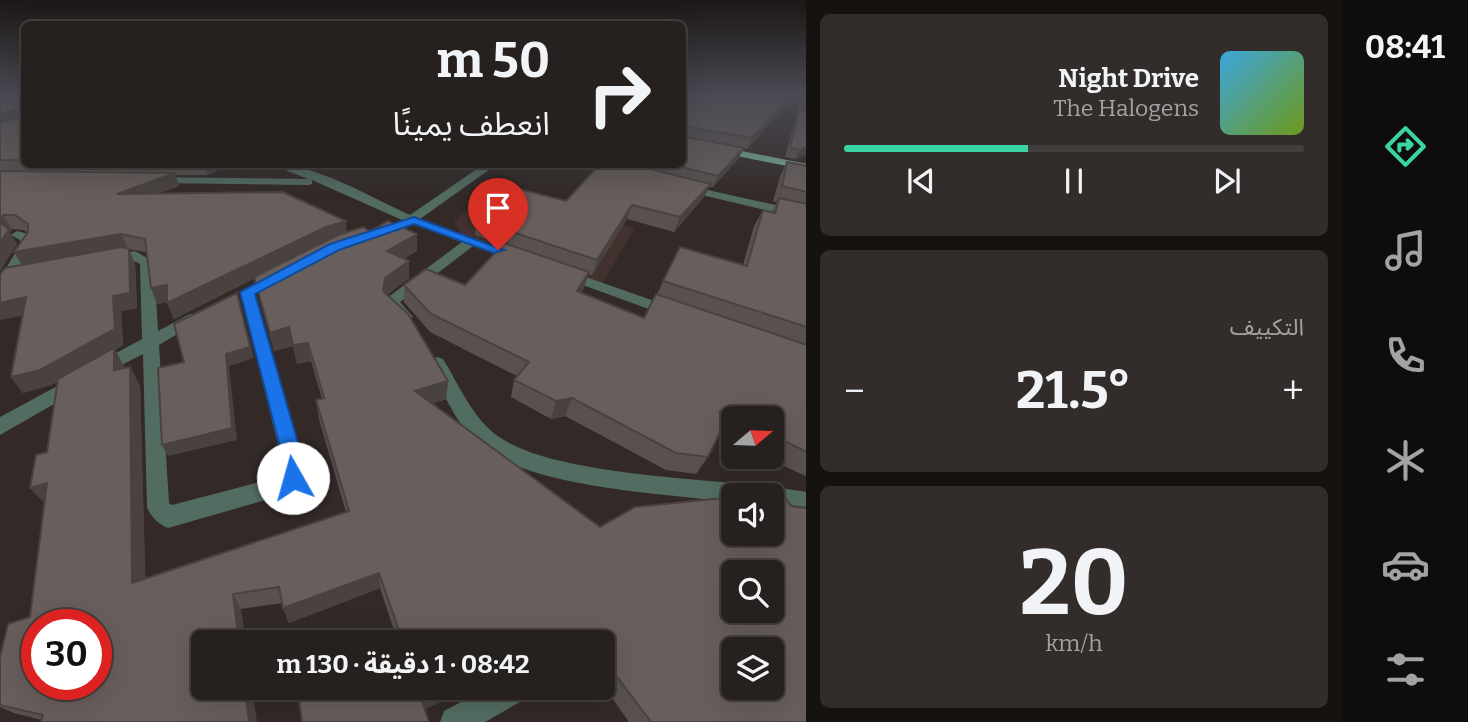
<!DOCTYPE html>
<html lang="ar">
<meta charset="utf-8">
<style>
:root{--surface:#26201e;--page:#322d2b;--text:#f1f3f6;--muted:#a4a3a4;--line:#423e3c;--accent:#3ad4a5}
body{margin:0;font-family:Bitter,"Noto Sans Arabic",serif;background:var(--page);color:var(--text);direction:rtl;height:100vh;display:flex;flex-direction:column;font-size:26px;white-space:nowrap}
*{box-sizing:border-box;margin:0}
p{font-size:23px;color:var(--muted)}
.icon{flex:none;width:38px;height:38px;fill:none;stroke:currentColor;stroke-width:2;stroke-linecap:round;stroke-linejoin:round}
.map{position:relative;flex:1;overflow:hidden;direction:ltr}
.panel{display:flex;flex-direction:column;gap:14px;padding:14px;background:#151210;width:536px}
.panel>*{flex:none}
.guide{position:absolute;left:21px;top:21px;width:665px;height:147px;border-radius:10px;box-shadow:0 7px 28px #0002,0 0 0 2px var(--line);direction:rtl;background:#26201e;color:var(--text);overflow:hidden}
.needle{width:46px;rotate:71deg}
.fabs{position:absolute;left:721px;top:406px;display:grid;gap:14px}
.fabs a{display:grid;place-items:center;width:63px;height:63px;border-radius:10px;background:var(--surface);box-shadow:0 7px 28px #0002,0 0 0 2px var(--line);font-size:35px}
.speed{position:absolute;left:21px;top:609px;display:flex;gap:14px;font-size:35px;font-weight:700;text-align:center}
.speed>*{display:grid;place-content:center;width:91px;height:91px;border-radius:50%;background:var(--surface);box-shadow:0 7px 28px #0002,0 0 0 2px var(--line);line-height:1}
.speed .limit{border:10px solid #d22;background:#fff;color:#111}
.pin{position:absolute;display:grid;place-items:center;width:60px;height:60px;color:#fff;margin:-72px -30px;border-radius:50% 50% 50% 0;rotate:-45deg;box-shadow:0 0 7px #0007}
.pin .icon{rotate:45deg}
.me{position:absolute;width:77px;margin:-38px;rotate:353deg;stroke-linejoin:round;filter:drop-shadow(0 0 5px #0008)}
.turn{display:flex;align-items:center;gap:24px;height:147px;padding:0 21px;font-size:32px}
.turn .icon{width:91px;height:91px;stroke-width:2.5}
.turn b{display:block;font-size:49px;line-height:60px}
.big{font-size:52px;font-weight:700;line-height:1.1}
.panel .widget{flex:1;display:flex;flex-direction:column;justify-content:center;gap:10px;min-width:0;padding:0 24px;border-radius:10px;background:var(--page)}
.panel .dial{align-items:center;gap:0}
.dial b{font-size:91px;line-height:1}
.song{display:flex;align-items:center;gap:21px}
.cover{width:84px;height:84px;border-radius:10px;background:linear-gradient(135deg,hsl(200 70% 55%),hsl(80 70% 35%))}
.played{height:7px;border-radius:4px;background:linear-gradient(90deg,var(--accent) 40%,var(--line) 40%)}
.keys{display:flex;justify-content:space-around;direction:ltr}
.heat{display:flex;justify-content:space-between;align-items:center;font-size:38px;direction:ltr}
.trip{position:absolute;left:191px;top:630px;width:424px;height:70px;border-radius:10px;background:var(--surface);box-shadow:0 7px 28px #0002,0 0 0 2px var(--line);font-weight:700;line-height:70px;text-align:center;direction:rtl}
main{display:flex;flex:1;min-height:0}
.menu{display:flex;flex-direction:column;width:126px;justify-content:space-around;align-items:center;background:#0f0d0c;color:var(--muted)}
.menu .icon{width:49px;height:49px}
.menu .on{color:var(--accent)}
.menu b{font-size:32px;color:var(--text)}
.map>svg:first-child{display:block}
.built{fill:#42322f}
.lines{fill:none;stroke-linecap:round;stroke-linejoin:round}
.minor{fill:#536c61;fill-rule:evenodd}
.major{fill:#75ab96;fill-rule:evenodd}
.wall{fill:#59514f;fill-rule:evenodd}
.shaded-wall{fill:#494240}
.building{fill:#685e5c;stroke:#494240;stroke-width:2;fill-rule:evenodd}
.route{fill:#1a73e8;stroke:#114b97;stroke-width:2}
</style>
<main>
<nav class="menu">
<b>08:41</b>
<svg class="icon on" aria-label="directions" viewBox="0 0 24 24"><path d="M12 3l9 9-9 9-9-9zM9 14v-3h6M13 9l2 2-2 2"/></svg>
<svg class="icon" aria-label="music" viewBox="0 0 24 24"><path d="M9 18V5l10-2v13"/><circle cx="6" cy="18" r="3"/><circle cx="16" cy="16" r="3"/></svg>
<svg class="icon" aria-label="phone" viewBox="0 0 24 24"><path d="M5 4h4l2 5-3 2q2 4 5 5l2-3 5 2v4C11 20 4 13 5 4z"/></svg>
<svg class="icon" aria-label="climate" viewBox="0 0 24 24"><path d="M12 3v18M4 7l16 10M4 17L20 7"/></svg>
<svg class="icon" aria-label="car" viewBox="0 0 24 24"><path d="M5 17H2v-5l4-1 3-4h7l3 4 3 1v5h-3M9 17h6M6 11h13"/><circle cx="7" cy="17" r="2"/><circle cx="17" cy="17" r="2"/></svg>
<svg class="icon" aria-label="filters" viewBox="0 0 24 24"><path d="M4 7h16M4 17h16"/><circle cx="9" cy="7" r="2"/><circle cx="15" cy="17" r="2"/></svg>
</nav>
<section class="panel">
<div class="widget">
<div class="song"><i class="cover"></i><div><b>Night Drive</b><p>The Halogens</p></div></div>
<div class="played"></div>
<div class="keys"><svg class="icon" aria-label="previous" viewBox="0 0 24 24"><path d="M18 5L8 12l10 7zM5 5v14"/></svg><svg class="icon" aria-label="pause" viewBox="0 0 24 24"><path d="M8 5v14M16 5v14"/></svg><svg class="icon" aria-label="next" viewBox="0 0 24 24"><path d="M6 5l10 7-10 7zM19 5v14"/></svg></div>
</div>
<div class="widget"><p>التكييف</p>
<div class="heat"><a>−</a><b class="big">21.5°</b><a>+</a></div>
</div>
<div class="widget dial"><b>20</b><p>km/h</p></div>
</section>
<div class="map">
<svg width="807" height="722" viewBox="0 0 807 722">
<rect width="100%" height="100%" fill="#332a28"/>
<path class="built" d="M492,190L635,228L599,289L467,245L454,221Z"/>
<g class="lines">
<path class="minor" d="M270,164C318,164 367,196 410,215L484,164H497L420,219L527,258L520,262L473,246L400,302L413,317L405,322L388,310L384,301L387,298L462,242L412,224L402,226V220L312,180V184L308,185L154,183L149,180L154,177L308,179Z
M581,164H601L625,172L620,175Z
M685,185L807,212V220L681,190L679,188Z
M17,231L32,235L34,245L7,290L0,294V278L20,245V240L11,235Z
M135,251L154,262L158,331L190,314H202L204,318L159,345L169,503L172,505L275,478L284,469L240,292L247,288L254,292L306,472L290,493L168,528C158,524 151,517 147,507L143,354L106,373H94L91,369L94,365L142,339L140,264C128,256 113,268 102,259L109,255Z
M566,270L677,309L679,312L671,317L665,315L561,277L559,274Z
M437,357L443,359C459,385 473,419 499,437C551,473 689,478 755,485L764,490L772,487L807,492V512L772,507V495H733V502C668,494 535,488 483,448C457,428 443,391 428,363Z
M76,376L82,378L85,383L82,388L0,435V417Z
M488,688H532L527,698L485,722H440L444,711Z"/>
<path class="major" d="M682,139L807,164V170L682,145Z"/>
</g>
<path class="wall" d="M0,95H24V164H235L227,167L216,168L217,171L207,175H175L179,186L159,193L347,233L370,231L417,234V251L404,258L409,278L387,295L448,381L446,399L432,404L807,722H629L602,684V642H398L380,588L289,623L283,608L282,603L241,609L42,720L14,713L0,707V657L30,617L45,503L30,488L47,452L57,382L51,385L23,393L11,377L22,316V265L27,232L23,230L12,229L10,233L17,244L0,271ZM127,249L146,252L151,288L157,304L167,302L174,319L254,278L274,351L293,346L297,364L311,361L322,399L316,400L319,419L346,512L145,578L140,385L124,368L115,350L123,345L121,311L137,308L135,264Z
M682,95H795L747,149H743L738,159L713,187H709L704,197L674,232L627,219L592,275L588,274L584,288L581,293L644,318L657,295L663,281L743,265L754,226L763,210L771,212L777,202L773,201L780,177L787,162L807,166V475L805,476L766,457H772V418H733V441L719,434L708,457L696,474L666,470L565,416L551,419L511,397L514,380L517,376L430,332L404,302V285H465L503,245L475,235L476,220L566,201L600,164H682Z
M801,95H807V154L795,159L785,157L797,113H796Z
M564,688H574L565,697Z"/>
<path class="shaded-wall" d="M791,95H795L747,149L752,138Z
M18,110L24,121L0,124V112Z
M807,147V154L795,159L800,150Z
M744,148L738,159L713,187L718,176Z
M204,164H235L227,167L216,168L217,171L207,175Z
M175,173L179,186L122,208L117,194Z
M711,184L704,197L674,232L680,217Z
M632,205L627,219L592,275L597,260Z
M3,215L12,229L10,233L17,244L0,271V222Z
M346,221L347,236L328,242L174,319L167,303L173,301L157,304L151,288Z
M121,234L128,248L23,267L14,252Z
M417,234V251L388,268L387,251Z
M129,249L135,264L137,308L121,311L123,345L115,350L124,366L125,389L114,370V350L51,385L23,393L11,377L113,296Z
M409,261V278L385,296L383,291L385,278Z
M589,272L584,288L572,308L577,291Z
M237,293L254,358L229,366L237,440L168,456L162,445Z
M26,297L36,313L0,320V303Z
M289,327L293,346L274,351L270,333Z
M308,343L311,361L297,364L293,345Z
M130,367L140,385L146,598L132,583Z
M448,381L446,399L415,409V391Z
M572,398L565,416L551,419L556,401Z
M47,483V505L30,488Z
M379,573L380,588L289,623L283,608Z
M233,594L241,609L246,642H239Z
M567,636L563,642H554Z
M245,688H252L257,722H249Z
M452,688H473L421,711L422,701Z"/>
<path class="building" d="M0,95H24V160H0V122L21,118L18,110L0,112Z
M682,95H791L752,138L684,126L686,137L744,148L718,176L669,164H682Z
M803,95H807V104L801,103Z
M799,109L807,112V147L800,150L790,148Z
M787,162L807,166V192L782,186Z
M600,164H630L711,184L680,217L632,205L597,260L476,220L512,187L566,201Z
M0,171L175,173L117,194L283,192L346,221L326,227L167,303V285L151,288L145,239L121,234L14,252L28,232V224L15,215H3L0,221Z
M779,198L807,204V327L663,281L680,247L747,266L763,210L775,213Z
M388,221L417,234L387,251L409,261L385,278L383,291L408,314L448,381L415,391L600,527L635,507L733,497V534H772V495H749L781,492L791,506L807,508V722H651L602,657V642H568L567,636L554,642H403L379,573L283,608L279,587L233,594L239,642H203V688H245L249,722H41L43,715L0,705V657L8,624L30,617L47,483L30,488L36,455L47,452L58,379L114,348V370L130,367L132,583L349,511L316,400L324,398L308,343L293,345L289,327L270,333L254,277L338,235L363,227L370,231ZM733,572H772V611H733ZM37,625H96V684H37ZM733,649H772V688H733Z
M0,222L9,230L0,242Z
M504,243L589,272L577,291L644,318L656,294L807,345V452L772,435V418H735L719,411L726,420L708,457L676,453L572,398L556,401L514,380L529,362L431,314L404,285L426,269L465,285Z
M121,247L129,249L130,293L113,296L115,329L40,370L11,377L26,297L0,303V275L5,268Z
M237,293L250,347L226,354L232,428L162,445L158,368L184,362L174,324Z
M328,688H452L422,701L429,722H302L299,700Z"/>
<linearGradient id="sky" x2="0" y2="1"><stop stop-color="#1c1716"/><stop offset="0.48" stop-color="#4a4a53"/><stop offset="1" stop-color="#4a4a53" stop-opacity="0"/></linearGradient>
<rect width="807" height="196" fill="url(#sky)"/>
<path class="route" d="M414,217L504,250L494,253L414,224L339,250L255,294L305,467L300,484L293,486L286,484L283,478L285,467L240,292L330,244Z"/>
</svg>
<div class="fabs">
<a><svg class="needle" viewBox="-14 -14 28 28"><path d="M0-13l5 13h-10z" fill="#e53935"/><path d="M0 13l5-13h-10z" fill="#a4a3a4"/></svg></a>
<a><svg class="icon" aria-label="sound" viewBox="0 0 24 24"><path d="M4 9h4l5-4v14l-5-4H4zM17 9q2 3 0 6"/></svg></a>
<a><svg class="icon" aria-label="search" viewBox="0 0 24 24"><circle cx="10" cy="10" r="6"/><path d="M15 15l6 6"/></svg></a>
<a><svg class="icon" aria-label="layers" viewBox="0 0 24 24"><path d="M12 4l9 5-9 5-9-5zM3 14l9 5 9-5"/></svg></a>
</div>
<div class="speed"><div class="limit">30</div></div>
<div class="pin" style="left:498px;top:250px;background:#d93025"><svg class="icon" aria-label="arrive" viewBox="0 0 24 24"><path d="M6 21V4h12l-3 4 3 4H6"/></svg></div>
<svg class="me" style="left:293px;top:478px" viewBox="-20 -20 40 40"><circle r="19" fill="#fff"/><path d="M0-13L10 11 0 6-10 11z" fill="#1a73e8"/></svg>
<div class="trip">08:42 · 1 دقيقة · 130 m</div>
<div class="guide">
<div class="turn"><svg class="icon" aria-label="right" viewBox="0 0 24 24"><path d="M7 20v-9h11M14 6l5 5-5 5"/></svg><div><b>50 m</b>انعطف يمينًا</div></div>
</div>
</div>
</main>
